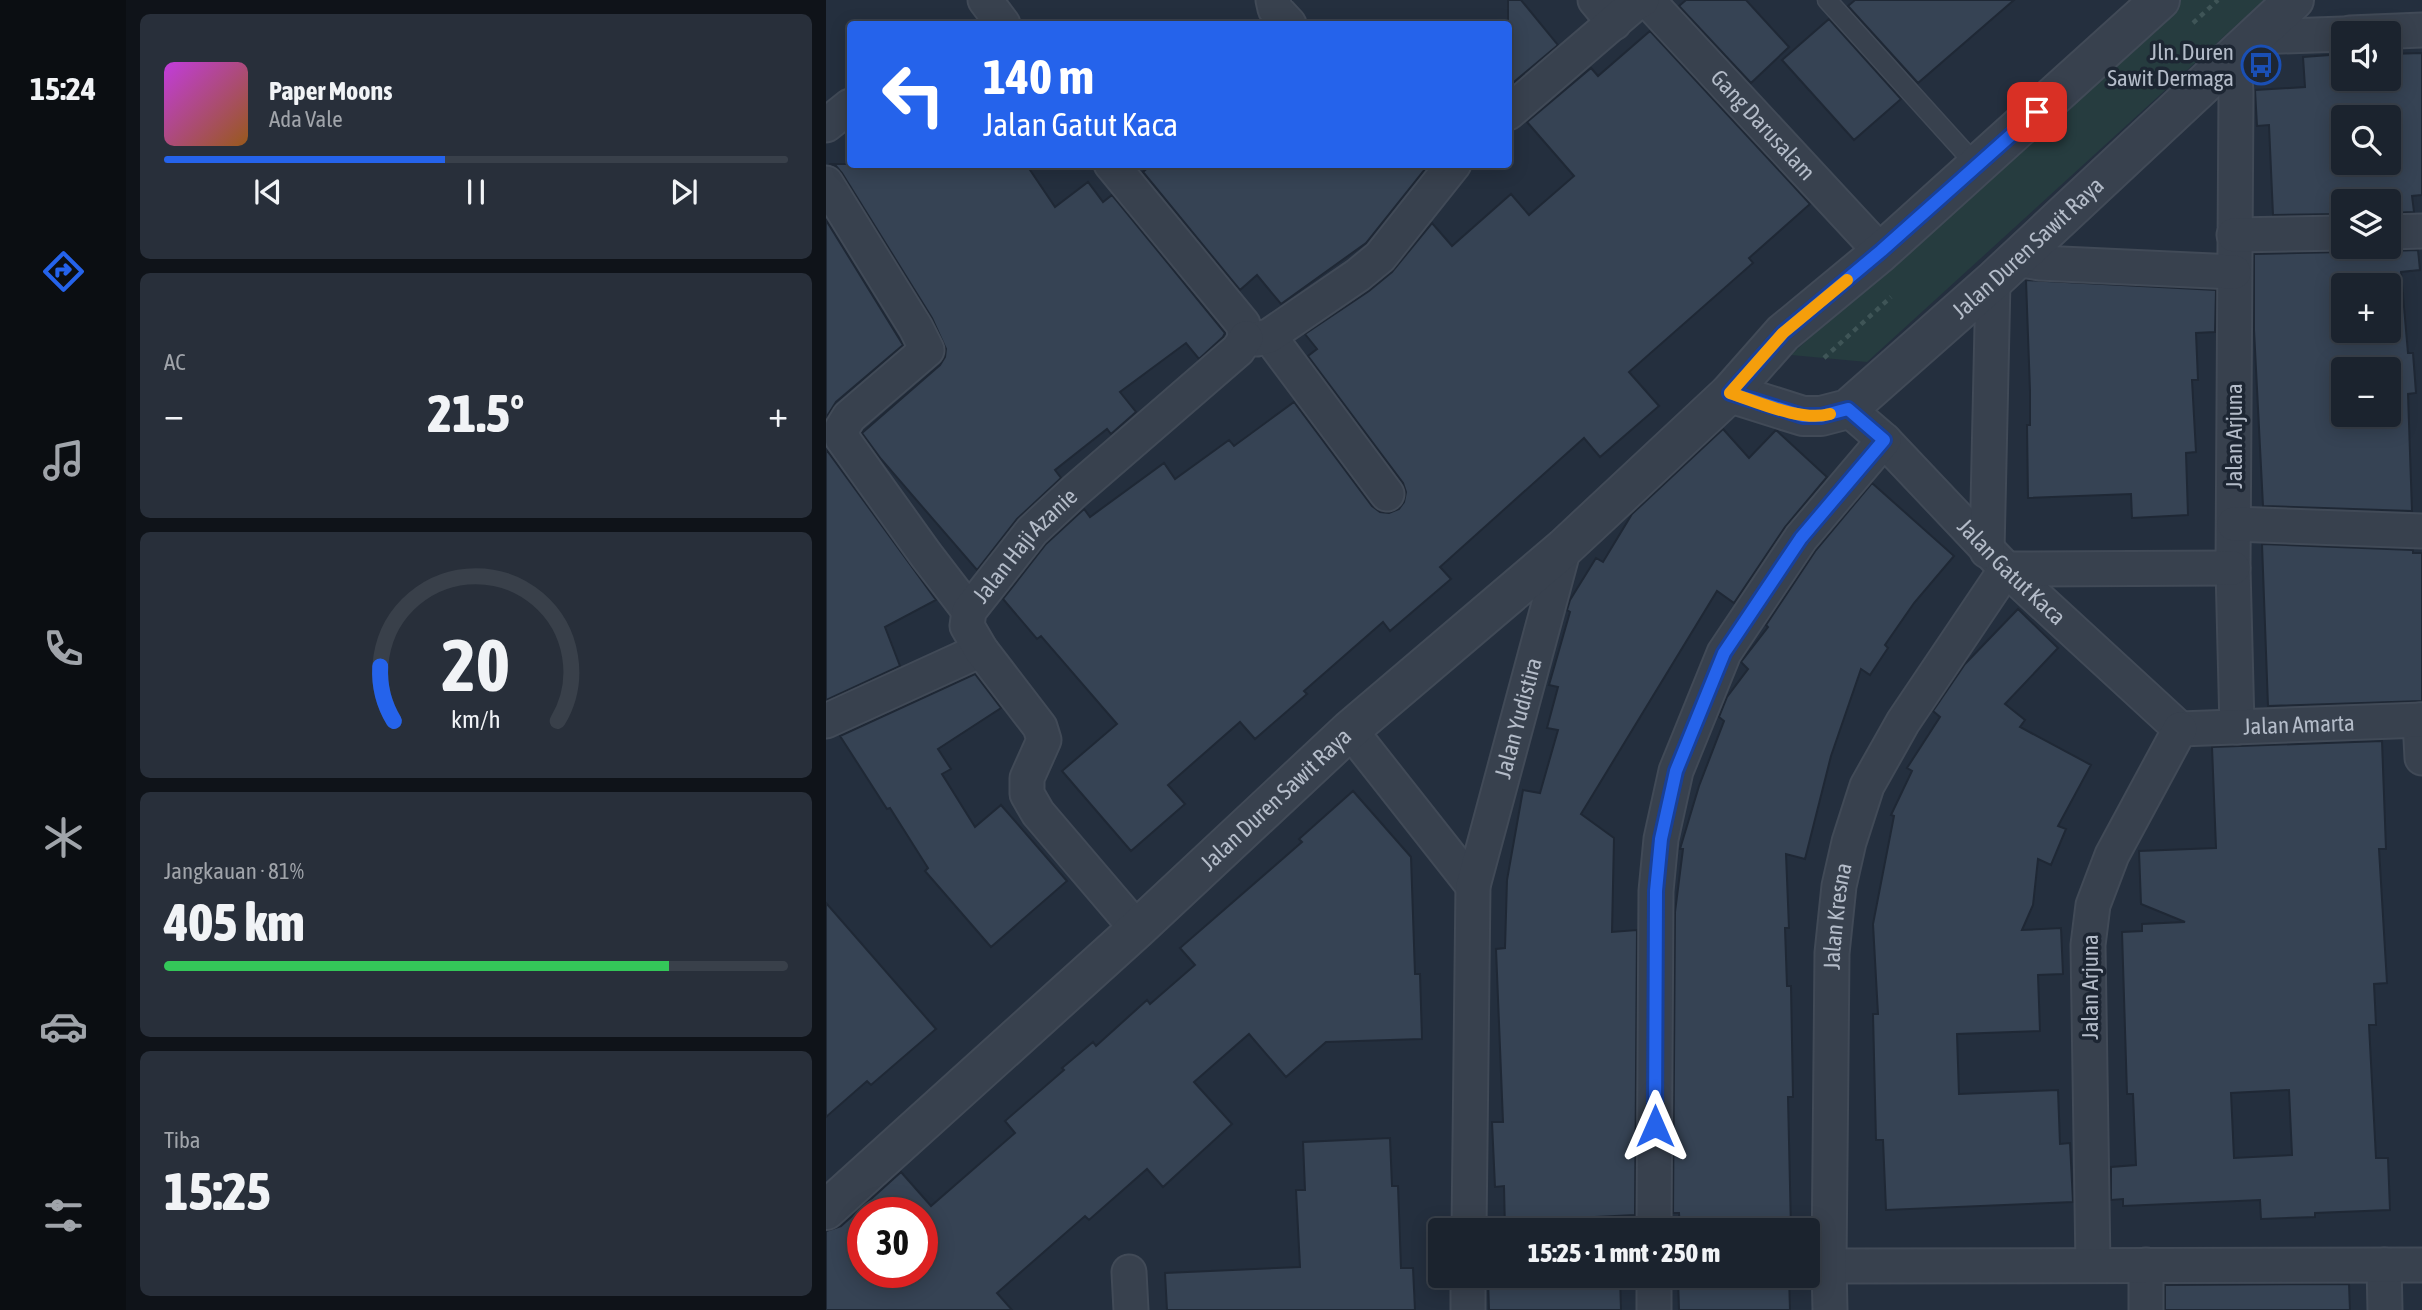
<!DOCTYPE html>
<html lang="id">
<meta charset="utf-8">
<style>
:root{--surface:#1b232e;--page:#282f3a;--text:#f1f3f6;--muted:#a0a4aa;--line:#39404a;--accent:#2563eb}
body{margin:0;font-family:"Asap Condensed",sans-serif;background:var(--page);color:var(--text);height:100vh;display:flex;flex-direction:column;font-size:26px;white-space:nowrap}
*{box-sizing:border-box;margin:0}
p{font-size:23px;color:var(--muted)}
.icon{flex:none;width:38px;height:38px;fill:none;stroke:currentColor;stroke-width:2;stroke-linecap:round;stroke-linejoin:round}
.map{position:relative;flex:1;overflow:hidden}
.side{display:flex;flex-direction:column;gap:14px;padding:14px;background:#0f1319;width:700px}
.side>*{flex:none}
.top-card{position:absolute;left:21px;top:21px;width:665px;height:147px;border-radius:7px;box-shadow:0 4px 18px #0003,0 0 0 2px var(--line);background:#2563eb;color:#fff;overflow:hidden}
.fabs{position:absolute;left:1505px;top:21px;display:grid;gap:14px}
.fabs a{display:grid;place-items:center;width:70px;height:70px;border-radius:7px;background:var(--surface);box-shadow:0 4px 18px #0003,0 0 0 2px var(--line);font-size:35px}
.speed{position:absolute;left:21px;top:1197px;display:flex;gap:14px;font-size:35px;font-weight:700;text-align:center}
.speed>*{display:grid;place-content:center;width:91px;height:91px;border-radius:50%;background:var(--surface);box-shadow:0 4px 18px #0003,0 0 0 2px var(--line);line-height:1}
.speed .limit{border:10px solid #d22;background:#fff;color:#111}
.pin{position:absolute;display:grid;place-items:center;width:60px;height:60px;color:#fff;margin:-30px;border-radius:14px;box-shadow:0 4px 10px #0006}
.me{position:absolute;width:77px;margin:-38px;rotate:0deg;stroke-linejoin:round;filter:drop-shadow(0 0 5px #0008)}
.turn{display:flex;align-items:center;gap:24px;height:147px;padding:0 21px;font-size:32px}
.turn .icon{width:91px;height:91px;stroke-width:2.5}
.turn b{display:block;font-size:49px;line-height:60px}
.big{font-size:52px;font-weight:800;line-height:1.1}
.side .widget{flex:1;display:flex;flex-direction:column;justify-content:center;gap:10px;min-width:0;padding:0 24px;border-radius:10px;background:var(--page)}
.side .dial{align-items:center;gap:0}
.dial svg{height:182px;overflow:visible;fill:none;stroke:var(--line);stroke-width:7;stroke-linecap:round;text-anchor:middle}
.dial text{fill:var(--text);stroke:none}
.song{display:flex;align-items:center;gap:21px}
.cover{width:84px;height:84px;border-radius:10px;background:linear-gradient(135deg,hsl(290 70% 55%),hsl(30 70% 35%))}
.played{height:7px;border-radius:4px;background:linear-gradient(90deg,var(--accent) 45%,var(--line) 45%)}
.keys{display:flex;justify-content:space-around;direction:ltr}
.heat{display:flex;justify-content:space-between;align-items:center;font-size:38px;direction:ltr}
.charge{height:10px;border-radius:5px;background:linear-gradient(90deg,#34c759 81%,var(--line) 0)}
.trip{position:absolute;left:602px;top:1218px;width:392px;height:70px;border-radius:7px;background:var(--surface);box-shadow:0 4px 18px #0003,0 0 0 2px var(--line);font-weight:800;line-height:70px;text-align:center}
main{display:flex;flex:1;min-height:0}
.tabs{display:flex;flex-direction:column;width:126px;justify-content:space-around;align-items:center;background:#0b0e12;color:var(--muted)}
.tabs .icon{width:49px;height:49px}
.tabs .active{color:var(--accent)}
.tabs b{font-size:32px;color:var(--text)}
.map>svg:first-child{display:block}
.green{fill:#263c3f}
.building{fill:#364354;stroke:#1f2835;stroke-width:2;fill-rule:evenodd}
.lines{fill:none;stroke-linecap:round;stroke-linejoin:round}
.service-casing{stroke:#414a57;stroke-width:21}
.minor-casing{stroke:#414a57;stroke-width:37}
.tertiary-casing{stroke:#414a57;stroke-width:42}
.path{stroke:#3f5557;stroke-width:4.5;stroke-dasharray:5 5;stroke-linecap:butt}
.service{stroke:#38414e;stroke-width:18}
.minor{stroke:#38414e;stroke-width:33}
.tertiary{stroke:#38414e;stroke-width:38}
.route-casing{stroke:#184099;stroke-width:18}
.route{stroke:#2563eb;stroke-width:12}
.slow{stroke:#f59e0b;stroke-width:12}
.labels{text-anchor:middle;dominant-baseline:central;stroke-width:7;stroke-linejoin:round;paint-order:stroke}
.poi-label{font-size:23px;fill:#b4bcc9;stroke:#1d2633;text-anchor:end}
.street-label{font-size:23px;fill:#b4bcc9;stroke:#1d2633}
</style>
<main>
<nav class="tabs">
<b>15:24</b>
<svg class="icon active" aria-label="directions" viewBox="0 0 24 24"><path d="M12 3l9 9-9 9-9-9zM9 14v-3h6M13 9l2 2-2 2"/></svg>
<svg class="icon" aria-label="music" viewBox="0 0 24 24"><path d="M9 18V5l10-2v13"/><circle cx="6" cy="18" r="3"/><circle cx="16" cy="16" r="3"/></svg>
<svg class="icon" aria-label="phone" viewBox="0 0 24 24"><path d="M5 4h4l2 5-3 2q2 4 5 5l2-3 5 2v4C11 20 4 13 5 4z"/></svg>
<svg class="icon" aria-label="climate" viewBox="0 0 24 24"><path d="M12 3v18M4 7l16 10M4 17L20 7"/></svg>
<svg class="icon" aria-label="car" viewBox="0 0 24 24"><path d="M5 17H2v-5l4-1 3-4h7l3 4 3 1v5h-3M9 17h6M6 11h13"/><circle cx="7" cy="17" r="2"/><circle cx="17" cy="17" r="2"/></svg>
<svg class="icon" aria-label="filters" viewBox="0 0 24 24"><path d="M4 7h16M4 17h16"/><circle cx="9" cy="7" r="2"/><circle cx="15" cy="17" r="2"/></svg>
</nav>
<section class="side">
<div class="widget">
<div class="song"><i class="cover"></i><div><b>Paper Moons</b><p>Ada Vale</p></div></div>
<div class="played"></div>
<div class="keys"><svg class="icon" aria-label="previous" viewBox="0 0 24 24"><path d="M18 5L8 12l10 7zM5 5v14"/></svg><svg class="icon" aria-label="pause" viewBox="0 0 24 24"><path d="M8 5v14M16 5v14"/></svg><svg class="icon" aria-label="next" viewBox="0 0 24 24"><path d="M6 5l10 7-10 7zM19 5v14"/></svg></div>
</div>
<div class="widget"><p>AC</p>
<div class="heat"><a>−</a><b class="big">21.5°</b><a>+</a></div>
</div>
<div class="widget dial"><svg viewBox="0 0 100 80">
<path d="M14 69A42 42 0 1 1 86 69"/>
<path d="M14 69A42 42 0 0 1 8 45" stroke="#2563eb"/>
<text x="50" y="56" font-size="32" font-weight="700">20</text>
<text x="50" y="72" font-size="11">km/h</text>
</svg></div>
<div class="widget"><p>Jangkauan · 81%</p><b class="big">405 km</b><div class="charge"></div></div>
<div class="widget"><p>Tiba</p><b class="big">15:25</b></div>
</section>
<div class="map">
<svg width="1596" height="1310" viewBox="0 0 1596 1310">
<rect width="100%" height="100%" fill="#242f3e"/>
<path class="green" d="M1350,0H1438L1041,362L965,355Z"/>
<path class="building" d="M682,0H695L732,45L682,87Z
M860,0H920L963,47L925,83L853,6Z
M1029,0H1188L1092,83L1022,6Z
M1003,19L1075,99L1028,140L956,60Z
M824,31L984,204L923,258L927,263L803,372L833,406L774,457L758,438L614,567L625,579L564,631L557,622L478,691L481,694L429,739L414,722L342,785L359,804L305,851L236,771L291,724L215,636L211,639L177,599L220,544L258,509L264,517L338,463L349,479L403,440L408,446L468,402L546,506L554,512L563,513L573,509L578,502L580,492L577,483L482,356L491,349L479,334L543,291L566,272L606,223L626,246L685,194L703,215L748,176L701,122L765,68L772,76Z
M1596,53V195L1586,196L1588,212L1563,213V201H1517V214L1447,215L1443,125L1431,126L1429,90L1479,87L1477,57L1517,54V79H1563V54ZM1517,117H1563V163H1517Z
M3,164H200L229,207L262,182L277,202L286,195L399,333L397,337L373,359L360,343L294,392L310,412L285,434L281,429L229,470L235,478L191,519L151,570L55,459L36,433L114,365L119,357L120,349L106,318L16,173L10,166Z
M326,164H603L540,243L455,304L431,275L414,290L317,172Z
M0,220L77,345L10,402L0,418Z
M1530,247H1551L1564,251L1592,250L1594,270L1575,272L1582,353H1587L1590,393L1582,394L1586,511L1437,506L1428,330V254L1517,252ZM1517,285H1563V331H1517ZM1517,369H1563V415H1517Z
M1200,280L1390,290L1389,332L1370,333L1372,380H1366L1370,452L1360,453L1362,515L1306,518L1305,494L1202,498L1201,425H1204V391Z
M897,429L923,458L950,430L1001,477L959,527L908,603L891,591L755,814L788,838L786,932L811,930L809,1215L770,1217L771,1230H679L678,1186L669,1187L666,1122H677L670,949L679,948L681,880L697,790L714,793L732,730L721,728L732,687L723,685L744,612L741,610L744,600L770,558L777,562L806,514Z
M0,449L110,600L59,627L74,666L0,700Z
M1046,483L1128,556L1088,603L1059,645L1062,648L1044,675L1035,669L1005,756L979,859L960,854L963,928H959L961,986H965L967,1097H962L965,1230H854L853,1213H847L849,912L857,849H854L873,786L898,721L893,717L901,697L922,669L915,662L942,627L940,625L990,550Z
M1436,544L1587,550V553H1596V701L1442,706Z
M1192,609L1232,648L1179,704L1199,720L1194,727L1265,765L1232,826L1240,829L1225,865L1212,859L1207,905L1196,930L1235,928L1237,974L1212,975L1214,1031L1131,1034L1133,1094L1232,1090L1234,1144L1244,1143L1247,1202L1060,1210L1057,1140H1050L1047,1014H1052L1047,924L1068,816L1065,815L1086,771L1081,768L1114,717L1107,711L1139,664Z
M149,674L175,708L112,749L125,769L116,774L149,827L175,805L241,881L165,947L99,871L102,868L64,808L61,809L14,736Z
M1556,741L1560,849H1553L1561,983L1548,984L1550,1025H1543L1550,1158H1562L1564,1210L1489,1213V1217L1435,1219L1434,1200L1297,1206V1199L1285,1200V1167L1310,1165L1307,1094H1301L1296,932L1316,931V924L1359,922L1315,904L1313,851L1390,848L1386,747ZM1463,1090L1466,1155L1408,1158L1405,1093Z
M527,791L585,857L589,974H594L596,1039L500,1042L460,1077L423,1034L368,1082L406,1124L337,1187L321,1169L263,1220L259,1216L171,1293L186,1310H0V1231L15,1226L75,1172L105,1206L189,1133L179,1121L238,1070L236,1068L267,1042L270,1046L321,1000L324,1004L369,965L354,948L476,842L473,839ZM37,1213H98L96,1272H37Z
M0,903L110,1029L45,1085L41,1081L0,1117Z
M564,1138L566,1186H572L575,1268H587L589,1310H341L339,1273L474,1267L470,1190H479L477,1142Z
M681,1276H794L795,1310H663L662,1279H681Z
M855,1276H963L964,1310H853L852,1279H855Z
M1523,1284L1524,1310H1339V1285Z"/>
<g class="lines">
<defs>
<path id="service" d="M1001,0L1151,166"/>
<g id="minor">
<path d="M159,0L177,24"/>
<path d="M447,0L449,9L463,24"/>
<path d="M769,0L788,23"/>
<path id="s1" d="M818,0L824,3L1055,252"/>
<path d="M1524,33L1596,30"/>
<path d="M1428,37L1517,34"/>
<path d="M1407,56L1410,92L1407,568L1411,727"/>
<path d="M682,113L810,3L816,0"/>
<path d="M0,125L24,106"/>
<path d="M285,164L417,324L420,338"/>
<path d="M0,183L90,328L101,350L23,417L15,430L16,438L100,555L143,611"/>
<path d="M1563,232L1596,231"/>
<path d="M1408,235L1517,233"/>
<path d="M1190,259L1214,263L1408,272"/>
<path d="M443,336L561,494"/>
<path d="M420,338L431,339L443,336L532,275L554,257L628,164"/>
<path id="s2" d="M1022,409L1058,440L1180,569L1354,729"/>
<path d="M1408,524L1596,531"/>
<path d="M1161,551L1167,281"/>
<path d="M1594,720L1596,758"/>
<path d="M0,721L155,650"/>
<path id="s3" d="M1354,729L1596,720"/>
<path d="M524,730L647,886"/>
<path id="s4" d="M311,929L212,813L201,794V778L218,740L214,727L155,650L141,626L143,611L206,531L249,491L412,350L420,338"/>
<path id="s5" d="M643,1230L647,886L738,548"/>
<path d="M828,1230L830,891L835,839L850,771L898,653L975,538L1058,440"/>
<path d="M1267,1265L1262,945L1267,905L1286,855L1354,729"/>
<path d="M1320,1265V1310"/>
<path d="M1558,1265L1559,1310"/>
<path d="M1003,1266L1596,1265"/>
<path d="M303,1272L305,1310"/>
<path d="M642,1310V1276"/>
<path d="M828,1310V1276"/>
<path id="s6" d="M1004,1310L1003,1266L1006,953L1013,886L1023,842L1041,786L1077,722L1180,569L1407,568"/>
</g>
<g id="tertiary">
<path id="s7" d="M904,393L977,416H995L1022,409L1167,281L1468,0"/>
<path id="s8" d="M0,1210L311,929L524,730L738,548L904,393L957,333L1055,252L1334,0"/>
</g>
</defs>
<use href="#service" class="service-casing"/>
<use href="#minor" class="minor-casing"/>
<use href="#tertiary" class="tertiary-casing"/>
<path class="path" d="M1367,23L1392,0
M998,358L1065,297"/>
<use href="#service" class="service"/>
<use href="#minor" class="minor"/>
<use href="#tertiary" class="tertiary"/>
</g>
<g class="lines">
<defs>
<path id="route" d="M829,1126L830,891L835,839L850,771L898,653L975,538L1058,440L1022,409L995,416H977L904,393L957,333L1055,251L1211,112"/>
</defs>
<use href="#route" class="route-casing"/>
<use href="#route" class="route"/>
<path class="slow" d="M1004,414C975,422 932,402 904,393L957,333L1021,280"/>
</g>
<defs>
<symbol id="bus-ring" viewBox="-11 -11 22 22"><circle r="9.5" fill="#1d2633" stroke="#1a4fb4" stroke-width="1.5"/><path d="M-5-6H5V4H4V6H2V4H-2V6H-4V4H-5ZM-3.5-4V0h7V-4ZM-3.5 1.2v1.5H-2V1.2ZM2 1.2v1.5H3.5V1.2Z" fill="#1a4fb4"/></symbol>
</defs>
<g fill-rule="evenodd">
<use href="#bus-ring" x="1413" y="43" width="44" height="44"/>
</g>
<g class="labels">
<g class="poi-label">
<text x="1408" y="52">Jln. Duren<tspan x="1408" dy="26">Sawit Dermaga</tspan></text>
</g>
<g class="street-label">
<text stroke="none"><textPath href="#s1" startOffset="173">Gang Darusalam</textPath></text>
<text stroke="none"><textPath href="#s7" startOffset="364">Jalan Duren Sawit Raya</textPath></text>
<text transform="translate(1408 436) rotate(-90)">Jalan Arjuna</text>
<text stroke="none"><textPath href="#s4" startOffset="472">Jalan Haji Azanie</textPath></text>
<text stroke="none"><textPath href="#s2" startOffset="231">Jalan Gatut Kaca</textPath></text>
<text stroke="none"><textPath href="#s5" startOffset="518">Jalan Yudistira</textPath></text>
<text stroke="none"><textPath href="#s3" startOffset="119">Jalan Amarta</textPath></text>
<text stroke="none"><textPath href="#s8" startOffset="609">Jalan Duren Sawit Raya</textPath></text>
<text stroke="none"><textPath href="#s6" startOffset="394">Jalan Kresna</textPath></text>
<text transform="translate(1264 987) rotate(-90)">Jalan Arjuna</text>
</g>
</g>
</svg>
<div class="fabs">
<a><svg class="icon" aria-label="sound" viewBox="0 0 24 24"><path d="M4 9h4l5-4v14l-5-4H4zM17 9q2 3 0 6"/></svg></a>
<a><svg class="icon" aria-label="search" viewBox="0 0 24 24"><circle cx="10" cy="10" r="6"/><path d="M15 15l6 6"/></svg></a>
<a><svg class="icon" aria-label="layers" viewBox="0 0 24 24"><path d="M12 4l9 5-9 5-9-5zM3 14l9 5 9-5"/></svg></a>
<a>+</a>
<a>−</a>
</div>
<div class="speed"><div class="limit">30</div></div>
<div class="pin" style="left:1211px;top:112px;background:#d93025"><svg class="icon" aria-label="arrive" viewBox="0 0 24 24"><path d="M6 21V4h12l-3 4 3 4H6"/></svg></div>
<svg class="me" style="left:829px;top:1126px" viewBox="-20 -20 40 40"><path d="M0-17L14 15 0 8-14 15z" fill="#2563eb" stroke="#fff" stroke-width="4"/></svg>
<div class="trip">15:25 · 1 mnt · 250 m</div>
<div class="top-card">
<div class="turn"><svg class="icon" aria-label="left" viewBox="0 0 24 24"><path d="M17 20v-9H6M10 6l-5 5 5 5"/></svg><div><b>140 m</b>Jalan Gatut Kaca</div></div>
</div>
</div>
</main>
